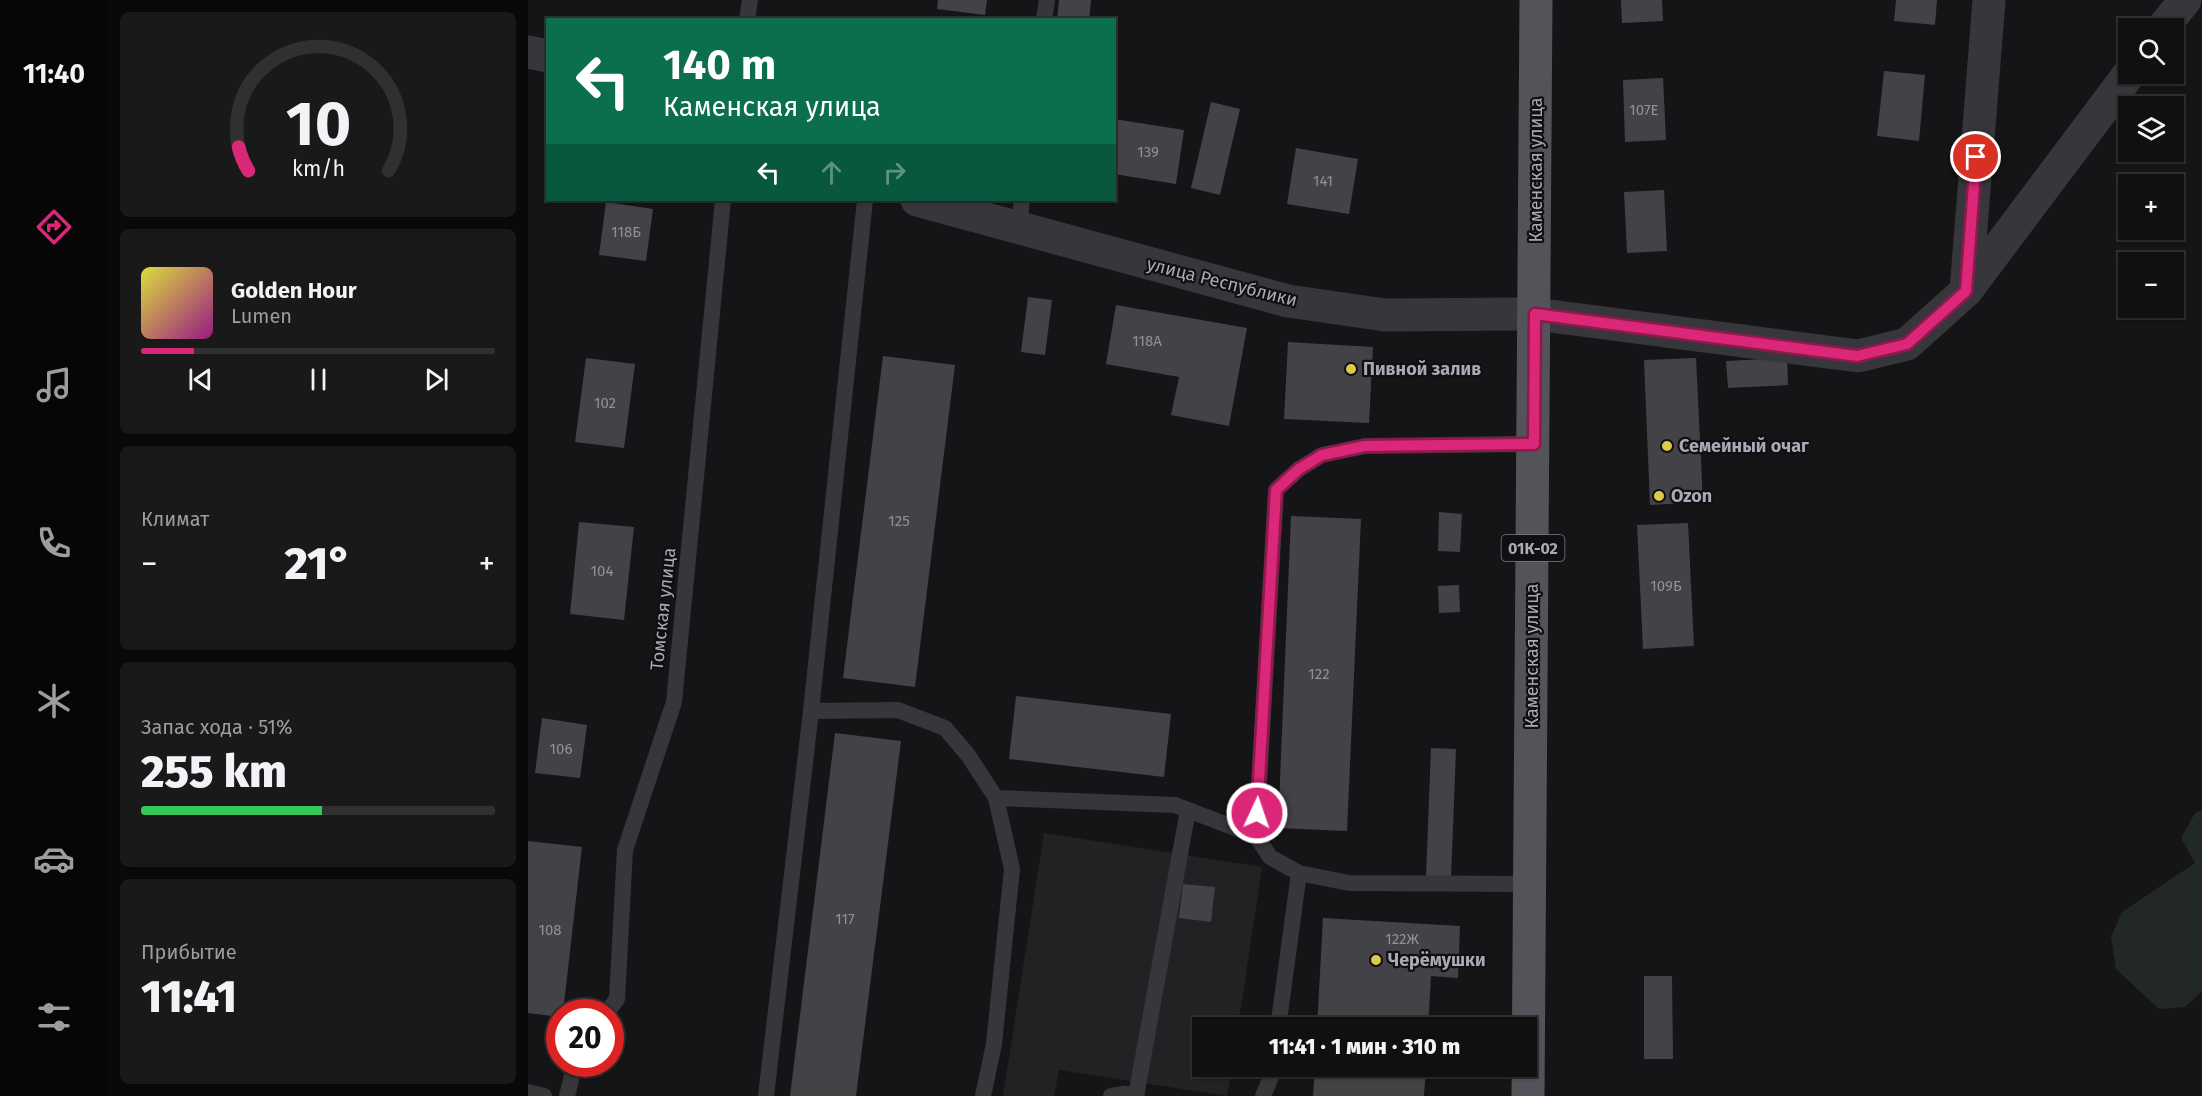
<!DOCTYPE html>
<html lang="ru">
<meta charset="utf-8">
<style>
:root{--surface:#101011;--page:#19191a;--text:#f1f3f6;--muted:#9c9d9f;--line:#303031;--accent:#db2777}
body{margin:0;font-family:"Fira Sans",sans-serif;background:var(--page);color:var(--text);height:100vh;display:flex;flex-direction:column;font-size:22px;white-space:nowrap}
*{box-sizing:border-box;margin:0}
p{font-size:20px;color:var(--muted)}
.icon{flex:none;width:33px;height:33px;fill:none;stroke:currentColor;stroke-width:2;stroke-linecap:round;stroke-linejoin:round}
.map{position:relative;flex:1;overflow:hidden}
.side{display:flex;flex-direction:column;gap:12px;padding:12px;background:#090909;width:420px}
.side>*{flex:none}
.top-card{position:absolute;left:18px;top:18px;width:570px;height:183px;border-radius:0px;box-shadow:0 2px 4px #0004,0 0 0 2px var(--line);background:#0b6e4f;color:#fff;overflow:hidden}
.controls{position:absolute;left:1590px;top:18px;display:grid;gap:12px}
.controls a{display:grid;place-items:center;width:66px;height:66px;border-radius:0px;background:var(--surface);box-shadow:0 2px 4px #0004,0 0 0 2px var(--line);font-size:30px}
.speed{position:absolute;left:18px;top:999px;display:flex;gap:12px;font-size:30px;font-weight:700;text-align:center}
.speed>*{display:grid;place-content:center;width:78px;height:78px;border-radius:50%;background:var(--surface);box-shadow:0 2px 4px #0004,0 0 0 2px var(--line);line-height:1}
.speed .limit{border:9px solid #d22;background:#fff;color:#111}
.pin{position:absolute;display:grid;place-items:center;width:51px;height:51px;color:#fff;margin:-26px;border:3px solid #fff;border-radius:50%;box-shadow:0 2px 6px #0007}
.me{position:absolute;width:66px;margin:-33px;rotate:3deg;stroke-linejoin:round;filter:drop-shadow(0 0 4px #0008)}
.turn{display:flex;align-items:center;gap:21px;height:126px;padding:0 18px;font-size:27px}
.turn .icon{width:78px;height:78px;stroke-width:2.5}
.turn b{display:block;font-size:42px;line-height:51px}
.lanes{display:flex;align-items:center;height:57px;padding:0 18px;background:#0003;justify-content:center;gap:30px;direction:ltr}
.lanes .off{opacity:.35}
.big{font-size:45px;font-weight:800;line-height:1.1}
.side .widget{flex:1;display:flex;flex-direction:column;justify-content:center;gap:9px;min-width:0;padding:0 21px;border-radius:9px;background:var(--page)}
.side .dial{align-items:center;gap:0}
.dial svg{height:156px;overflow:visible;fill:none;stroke:var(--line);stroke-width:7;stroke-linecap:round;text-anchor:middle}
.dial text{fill:var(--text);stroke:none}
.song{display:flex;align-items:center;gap:18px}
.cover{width:72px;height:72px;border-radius:9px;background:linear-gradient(135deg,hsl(60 70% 55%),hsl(310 70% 35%))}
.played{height:6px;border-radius:3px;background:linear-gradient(90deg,var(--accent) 15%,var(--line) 15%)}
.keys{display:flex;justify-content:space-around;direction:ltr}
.heat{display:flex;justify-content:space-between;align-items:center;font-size:33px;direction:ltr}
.charge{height:9px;border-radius:4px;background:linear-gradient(90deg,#34c759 51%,var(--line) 0)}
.trip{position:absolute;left:664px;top:1017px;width:345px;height:60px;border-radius:0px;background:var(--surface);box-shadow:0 2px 4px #0004,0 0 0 2px var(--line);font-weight:800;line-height:60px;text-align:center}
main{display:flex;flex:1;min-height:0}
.tabs{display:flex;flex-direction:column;width:108px;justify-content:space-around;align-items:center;background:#060607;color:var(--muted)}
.tabs .icon{width:42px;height:42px}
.tabs .selected{color:var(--accent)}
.tabs b{font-size:27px;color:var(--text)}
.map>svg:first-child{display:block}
.built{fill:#222123}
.green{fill:#222824}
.building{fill:#434246}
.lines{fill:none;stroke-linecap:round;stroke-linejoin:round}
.lane{stroke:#37373b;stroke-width:16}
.street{stroke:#37373b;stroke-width:33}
.primary{stroke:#53535a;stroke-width:33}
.route-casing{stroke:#8e194d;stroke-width:15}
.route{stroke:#db2777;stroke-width:10}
.poi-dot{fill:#dbcb49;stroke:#101012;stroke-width:2}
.labels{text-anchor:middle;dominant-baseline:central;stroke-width:4.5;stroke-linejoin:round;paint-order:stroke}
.number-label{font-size:15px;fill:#909099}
.shield{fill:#101012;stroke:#7b7c84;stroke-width:1.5}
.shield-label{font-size:16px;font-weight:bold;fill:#a9aab5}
.street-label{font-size:18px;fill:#a9aab5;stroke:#101012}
.poi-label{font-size:18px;font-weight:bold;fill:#a9aab5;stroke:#101012;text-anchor:start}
</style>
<main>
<nav class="tabs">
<b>11:40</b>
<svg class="icon selected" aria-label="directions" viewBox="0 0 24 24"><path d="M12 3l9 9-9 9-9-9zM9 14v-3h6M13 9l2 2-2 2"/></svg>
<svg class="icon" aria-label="music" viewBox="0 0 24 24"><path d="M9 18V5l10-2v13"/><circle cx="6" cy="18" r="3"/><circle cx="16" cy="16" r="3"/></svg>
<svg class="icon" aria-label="phone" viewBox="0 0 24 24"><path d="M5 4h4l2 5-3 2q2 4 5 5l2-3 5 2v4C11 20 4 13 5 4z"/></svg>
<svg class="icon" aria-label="climate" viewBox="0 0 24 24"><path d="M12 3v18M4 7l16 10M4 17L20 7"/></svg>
<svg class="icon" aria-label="car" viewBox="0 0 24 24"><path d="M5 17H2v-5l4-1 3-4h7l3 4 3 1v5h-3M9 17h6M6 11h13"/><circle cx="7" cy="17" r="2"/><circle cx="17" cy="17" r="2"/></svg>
<svg class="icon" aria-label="filters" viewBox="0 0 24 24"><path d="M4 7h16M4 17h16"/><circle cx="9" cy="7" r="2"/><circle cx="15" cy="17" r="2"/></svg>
</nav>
<section class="side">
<div class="widget dial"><svg viewBox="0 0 100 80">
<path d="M14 69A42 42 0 1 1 86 69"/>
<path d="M14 69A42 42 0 0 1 9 57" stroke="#db2777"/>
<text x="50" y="56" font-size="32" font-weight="700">10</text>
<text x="50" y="72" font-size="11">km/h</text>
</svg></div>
<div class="widget">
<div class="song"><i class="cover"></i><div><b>Golden Hour</b><p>Lumen</p></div></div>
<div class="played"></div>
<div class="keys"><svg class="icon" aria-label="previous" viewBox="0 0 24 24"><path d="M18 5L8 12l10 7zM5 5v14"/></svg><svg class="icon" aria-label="pause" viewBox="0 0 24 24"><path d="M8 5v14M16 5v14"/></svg><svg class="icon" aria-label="next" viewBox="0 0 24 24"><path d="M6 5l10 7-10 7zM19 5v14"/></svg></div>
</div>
<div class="widget"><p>Климат</p>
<div class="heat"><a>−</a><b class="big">21°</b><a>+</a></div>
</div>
<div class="widget"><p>Запас хода · 51%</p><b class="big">255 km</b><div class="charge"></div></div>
<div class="widget"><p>Прибытие</p><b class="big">11:41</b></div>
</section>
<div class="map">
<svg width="1674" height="1096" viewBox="0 0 1674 1096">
<rect width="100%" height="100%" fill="#151517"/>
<path class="built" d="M516,833L734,867L710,1027L675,1028V1066L704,1067L699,1096L531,1070L526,1096H475Z"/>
<path class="green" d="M1674,810V991L1657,1007L1631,1009L1588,969L1583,937L1594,912L1667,863L1653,838L1667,813Z"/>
<path class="building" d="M410,0H459L457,15L409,9Z
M531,0H563L561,20H529Z
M1093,0H1134L1135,21L1094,23Z
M1368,0H1409L1407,25L1366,21Z
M1356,71L1397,75L1391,141L1349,136Z
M1135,78L1138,140L1097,142L1095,80Z
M683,102L712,109L692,195L663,188Z
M586,119L656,130L648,184L586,174Z
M768,148L830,159L821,214L759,204Z
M1136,190L1139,251L1099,253L1096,192Z
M78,202L125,209L118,261L71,255Z
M500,297L524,300L517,355L493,352Z
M588,305L719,328L701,426L643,415L651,377L578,364Z
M760,342L845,347L841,423L756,419Z
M355,356L427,365L387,687L315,678Z
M58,358L107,364L96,448L47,442Z
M1168,358L1175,502L1122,505L1116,360Z
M1259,358L1260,385L1200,388L1198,361Z
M911,512L934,514L932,552L910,551Z
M763,516L833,519L819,831L750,828Z
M51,522L106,527L96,620L42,614Z
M1160,523L1166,646L1115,649L1109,525Z
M931,585L932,612L911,613L910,586Z
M488,696L643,714L636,777L481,759Z
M14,718L59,725L52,778L7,773Z
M307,733L373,741L328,1096H262Z
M903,748L928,749L923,878L898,877Z
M0,841L54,847L35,1012H32V1017L0,1013Z
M655,884L687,887L683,922L651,918Z
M795,918L932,926L930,978L903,976L900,1028H789Z
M1116,976H1144L1145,1059H1116Z
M787,1066H898L896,1096H785Z"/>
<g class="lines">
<path class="lane" d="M219,20L222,0
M516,20L519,0
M491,227L494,200
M283,711L370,710L417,728L440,755L468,798L484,869L466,1044L455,1096
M468,798L647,805L728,836
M1002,884L821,883L771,873L742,857L728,836L748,490L771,469L794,455L837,446L1006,444
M79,1012L89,999L97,850L146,702L195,200
M750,1028L771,873
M0,1092L16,1096
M39,1096L47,1064
M238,1096L283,711L337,200
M583,1096L596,1094L609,1096
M608,1096L660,810
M735,1096L743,1077L745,1066"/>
<path class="street" d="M1635,28L1657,0
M0,52L20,56
M389,200L760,301L857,315L1007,314L1330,356L1379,344L1438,291L1601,74
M1438,291L1461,0"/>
<path class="primary" d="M1000,1096L1008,0"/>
</g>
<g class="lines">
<defs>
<path id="route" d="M729,813L748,490L771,469L794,455L837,446L1006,444L1007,314L1329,356L1379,344L1438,291L1448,157"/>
</defs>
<use href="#route" class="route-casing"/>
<use href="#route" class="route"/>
</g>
<g class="poi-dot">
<circle cx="823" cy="369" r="6"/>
<circle cx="1139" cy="446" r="6"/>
<circle cx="1131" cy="496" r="6"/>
<circle cx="848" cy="960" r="6"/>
</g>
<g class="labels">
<g class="number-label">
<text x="1116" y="110">107Е</text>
<text x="620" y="152">139</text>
<text x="795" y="181">141</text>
<text x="98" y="232">118Б</text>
<text x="619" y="341">118А</text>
<text x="77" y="403">102</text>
<text x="371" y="521">125</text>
<text x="74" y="571">104</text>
<text x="1138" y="586">109Б</text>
<text x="791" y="674">122</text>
<text x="33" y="749">106</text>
<text x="317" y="919">117</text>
<text x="22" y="930">108</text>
<text x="874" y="939">122Ж</text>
</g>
<rect class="shield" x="973.5" y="535" width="63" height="26" rx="4.5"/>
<g class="shield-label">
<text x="1005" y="548">01К-02</text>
</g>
<g class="street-label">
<text transform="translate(1008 170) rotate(-90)">Каменская улица</text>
<text transform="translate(694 282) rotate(14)">улица Республики</text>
<text transform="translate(135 609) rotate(-84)">Томская улица</text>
<text transform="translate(1004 656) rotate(-90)">Каменская улица</text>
</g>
<g class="poi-label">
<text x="835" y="369">Пивной залив</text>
<text x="1151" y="446">Семейный очаг</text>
<text x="1143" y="496">Ozon</text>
<text x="860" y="960">Черёмушки</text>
</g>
</g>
</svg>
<div class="controls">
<a><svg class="icon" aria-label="search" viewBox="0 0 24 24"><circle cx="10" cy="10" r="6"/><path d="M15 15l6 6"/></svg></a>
<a><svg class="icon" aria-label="layers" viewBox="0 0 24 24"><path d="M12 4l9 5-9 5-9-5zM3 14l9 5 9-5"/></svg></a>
<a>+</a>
<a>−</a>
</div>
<div class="speed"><div class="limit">20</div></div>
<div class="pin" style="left:1448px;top:157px;background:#d93025"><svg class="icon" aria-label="arrive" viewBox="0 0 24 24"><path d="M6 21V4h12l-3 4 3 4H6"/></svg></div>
<svg class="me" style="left:729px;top:813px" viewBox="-20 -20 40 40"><circle r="17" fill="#db2777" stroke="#fff" stroke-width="3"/><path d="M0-11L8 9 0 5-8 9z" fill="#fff"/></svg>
<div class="trip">11:41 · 1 мин · 310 m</div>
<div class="top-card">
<div class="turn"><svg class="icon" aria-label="left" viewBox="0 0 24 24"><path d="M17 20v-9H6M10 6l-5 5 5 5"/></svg><div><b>140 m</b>Каменская улица</div></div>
<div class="lanes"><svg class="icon" aria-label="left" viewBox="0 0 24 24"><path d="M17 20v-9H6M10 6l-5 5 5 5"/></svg><svg class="icon off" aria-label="ahead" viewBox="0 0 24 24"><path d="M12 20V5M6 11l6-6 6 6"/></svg><svg class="icon off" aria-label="right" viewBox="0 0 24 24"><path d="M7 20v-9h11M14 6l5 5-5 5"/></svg></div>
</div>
</div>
</main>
